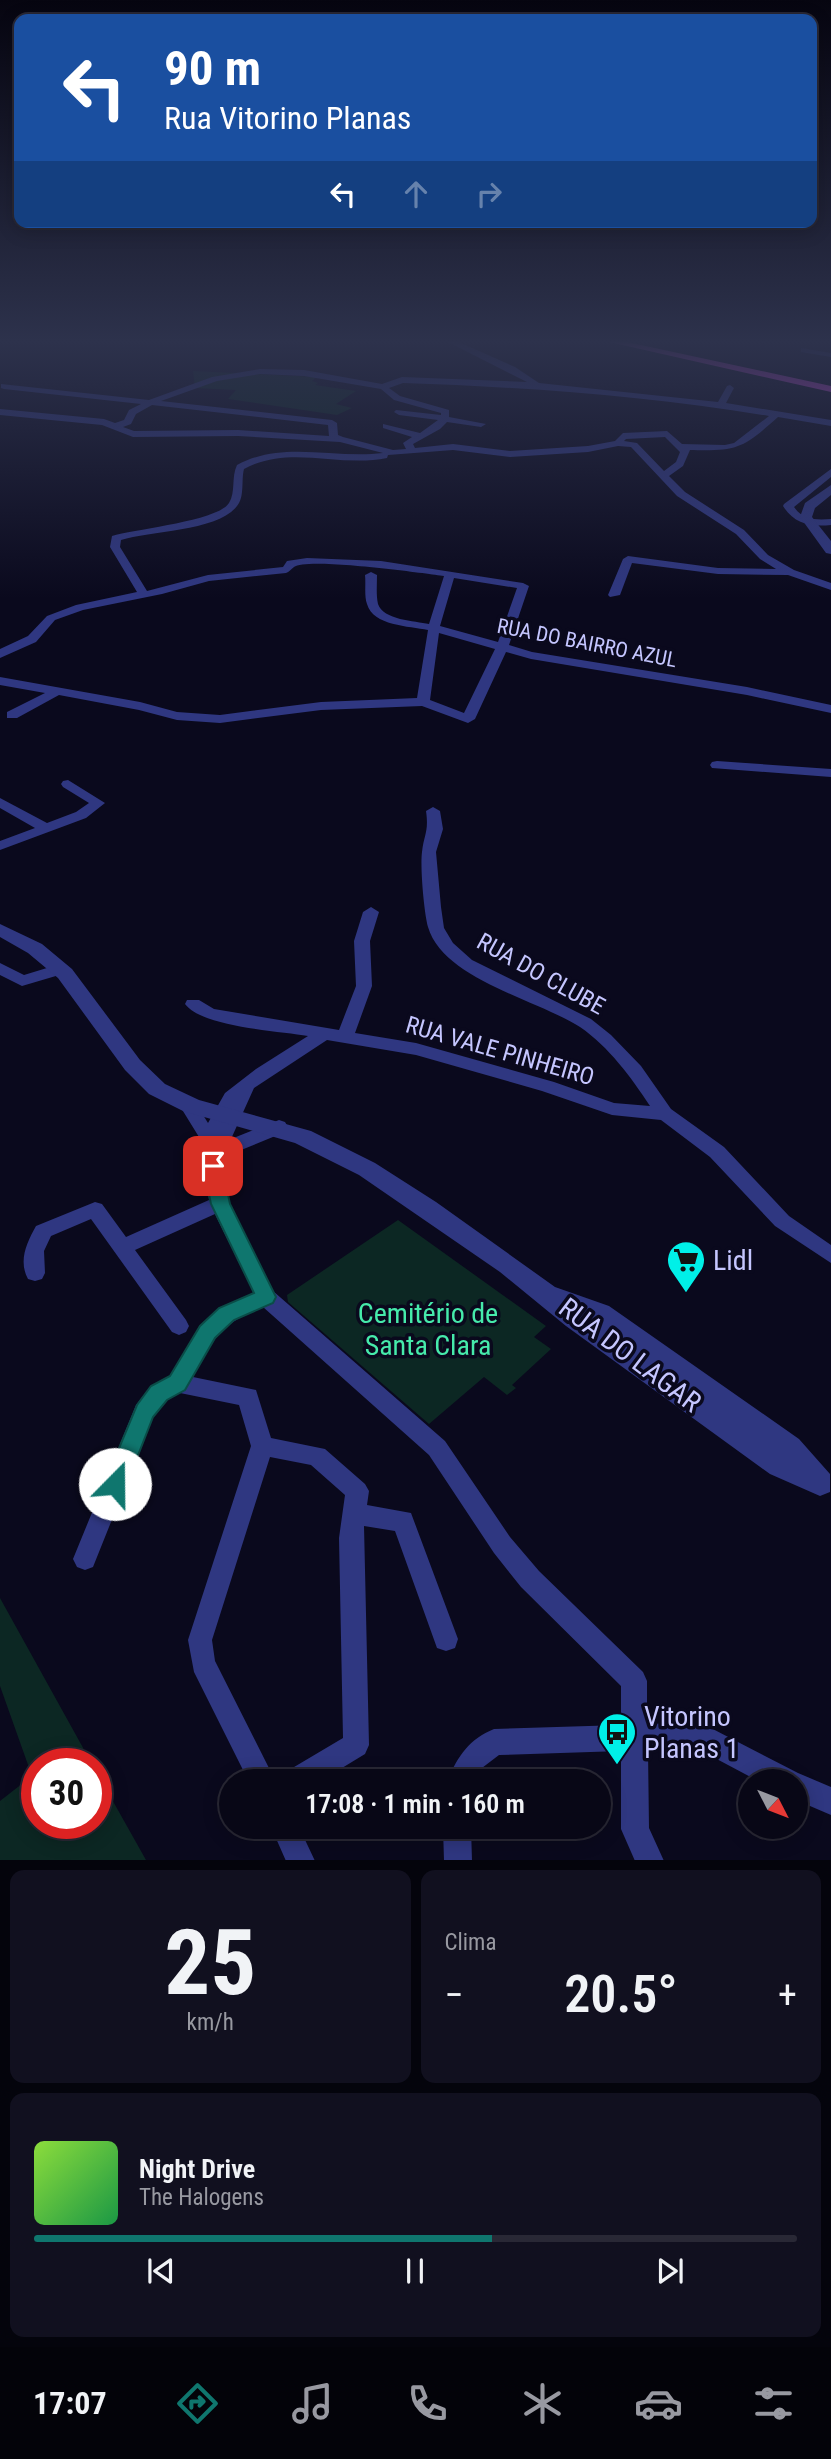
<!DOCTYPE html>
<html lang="pt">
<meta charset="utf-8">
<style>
:root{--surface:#080716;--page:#11101f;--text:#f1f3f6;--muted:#9899a1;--line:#292835;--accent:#0f766e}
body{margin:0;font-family:"Roboto Condensed",sans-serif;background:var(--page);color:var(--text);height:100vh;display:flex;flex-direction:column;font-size:26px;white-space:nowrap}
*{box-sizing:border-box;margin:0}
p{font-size:23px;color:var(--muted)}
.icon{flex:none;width:38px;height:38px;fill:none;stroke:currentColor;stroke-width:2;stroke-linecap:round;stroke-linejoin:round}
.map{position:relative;height:1860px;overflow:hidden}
.panel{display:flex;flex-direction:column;gap:10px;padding:10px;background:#04040c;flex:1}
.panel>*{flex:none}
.guide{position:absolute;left:14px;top:14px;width:803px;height:214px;border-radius:14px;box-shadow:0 4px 18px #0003,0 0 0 2px var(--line);background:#1a4fa0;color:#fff;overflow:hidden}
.needle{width:46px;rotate:132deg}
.fabs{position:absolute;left:738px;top:1769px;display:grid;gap:14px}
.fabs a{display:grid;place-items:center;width:70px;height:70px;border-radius:50%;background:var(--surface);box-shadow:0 4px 18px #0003,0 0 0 2px var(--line);font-size:35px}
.speed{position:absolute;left:21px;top:1748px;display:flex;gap:14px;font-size:35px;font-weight:700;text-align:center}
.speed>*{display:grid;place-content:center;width:91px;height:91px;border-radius:50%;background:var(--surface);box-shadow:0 4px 18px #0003,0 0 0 2px var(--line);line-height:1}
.speed .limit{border:10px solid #d22;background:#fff;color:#111}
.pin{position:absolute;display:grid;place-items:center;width:60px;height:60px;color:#fff;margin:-30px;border-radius:14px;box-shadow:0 4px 10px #0006}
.me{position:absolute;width:77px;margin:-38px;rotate:22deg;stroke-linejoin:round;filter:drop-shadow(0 0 5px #0008)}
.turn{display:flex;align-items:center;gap:24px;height:147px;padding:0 35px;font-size:32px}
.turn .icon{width:91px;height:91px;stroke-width:2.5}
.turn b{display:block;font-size:49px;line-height:60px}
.lanes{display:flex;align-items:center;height:66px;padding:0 35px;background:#0003;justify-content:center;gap:35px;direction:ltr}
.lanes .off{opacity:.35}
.big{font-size:52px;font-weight:600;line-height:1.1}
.panel .card{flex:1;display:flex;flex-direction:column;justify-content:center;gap:10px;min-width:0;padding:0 24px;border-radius:14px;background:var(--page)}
.panel .dial{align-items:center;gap:0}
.dial b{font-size:91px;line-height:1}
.song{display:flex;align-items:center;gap:21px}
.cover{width:84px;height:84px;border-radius:10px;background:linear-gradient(135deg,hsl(90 70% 55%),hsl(140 70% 35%))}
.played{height:7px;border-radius:4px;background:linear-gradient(90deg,var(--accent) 60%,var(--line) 60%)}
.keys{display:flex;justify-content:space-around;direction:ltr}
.heat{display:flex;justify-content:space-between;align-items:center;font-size:38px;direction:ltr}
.panel .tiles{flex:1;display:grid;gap:10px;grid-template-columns:1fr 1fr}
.card:last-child{grid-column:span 2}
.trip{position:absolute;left:219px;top:1769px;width:392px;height:70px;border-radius:35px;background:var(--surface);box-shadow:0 4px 18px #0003,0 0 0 2px var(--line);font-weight:600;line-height:70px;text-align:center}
.tabs{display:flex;height:112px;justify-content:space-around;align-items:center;background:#030309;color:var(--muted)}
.tabs .icon{width:49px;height:49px}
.tabs .active{color:var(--accent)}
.tabs b{font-size:32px;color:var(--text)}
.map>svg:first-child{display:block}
.green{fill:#0c2723}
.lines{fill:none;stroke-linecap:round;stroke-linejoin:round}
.minor{fill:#2f3781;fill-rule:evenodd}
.tertiary{fill:#2f3781;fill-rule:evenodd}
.trunk{fill:#d246da;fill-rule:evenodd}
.route{fill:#0f766e;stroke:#0a4d48;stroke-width:2}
.labels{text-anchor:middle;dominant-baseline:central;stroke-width:7;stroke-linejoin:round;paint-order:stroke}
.far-street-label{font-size:21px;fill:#c5c6ff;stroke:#0a091d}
.street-label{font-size:24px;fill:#c5c6ff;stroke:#0a091d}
.near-poi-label{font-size:28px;fill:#c5c6ff;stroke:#0a091d;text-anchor:start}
.near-park-label{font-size:28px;fill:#46eaab;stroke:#0a091d}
.near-street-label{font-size:28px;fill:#c5c6ff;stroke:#0a091d}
</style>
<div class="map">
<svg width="831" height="1861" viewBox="0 0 831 1861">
<rect width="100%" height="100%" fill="#0a091d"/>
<path class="green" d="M193,371L317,377L312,381L318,383L315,385L356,391L336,404L352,408L337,415L228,399L236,390L195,388Z
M398,1220L546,1326L534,1337L551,1349L512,1385L516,1388L507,1395L484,1377L429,1424L288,1302L287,1295Z
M0,1598L92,1764H37V1824H96V1771L146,1860H0V1801L32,1776L0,1686Z"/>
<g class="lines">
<path class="minor" d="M442,339H452L515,367L539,383L718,402L727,386L730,385L734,388L726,403L831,420V426L778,417C742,449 738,451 690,450L683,466L669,476L685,492L744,530L768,555L794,570L831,583V590L788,575L718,574L632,563L620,595L610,597L608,595L623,559L628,556L718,568L776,569L760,559L736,534L677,496L631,447L618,446L588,452L510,457L453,450L388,455L387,458C339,468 290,444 244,469C241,480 245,497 237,506C219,531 150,531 121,540L120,547L147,591L208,575L283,567L287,561L307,558L381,561L523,583L529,586L509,645L532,652L747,687L831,705V713L747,695L531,659L506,652L475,719L468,723L422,706L321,710L220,723L177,720L139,710L59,695L17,718H7V712L45,693L0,685V677L140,702L177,712L220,715L321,702L417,698L428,630C409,626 373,626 367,604C364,596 366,584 365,575L371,572L377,575C377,584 376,595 378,604C383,620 415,621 429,624L444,576C422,573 307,557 294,567C291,569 289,572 286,573L209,581L162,594L83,610L55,620L36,642L0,658V649L28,636L47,616L76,605L137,592L110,547L112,536C135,529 218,521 229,503C236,492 231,477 237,465C283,440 333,459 383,453L340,442L238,436L133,437L102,425L0,415V409L104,419L115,423L124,420L129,410L141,404L4,389L1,388V384L149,400L212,377L260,369L304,370L382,384L402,377L527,382ZM260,374L304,376L381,389L394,400L441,413V415L396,410L394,412L399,415L438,420L420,433L383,424V428L412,437L403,443L406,449L393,450L343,437L338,435L337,423L332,420L161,401L217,381ZM403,383C526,387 648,396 769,416L734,443L725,445L682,444L667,431L623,433L615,441L588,446L510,451L453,444L415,448L413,444L440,429L447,422L481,427L486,424L449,417V410L400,396L389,388ZM152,405L328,425L329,436L238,430L134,431L123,427L131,424L136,414ZM665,437L680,452L676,462L664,471L637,443L624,441L626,439ZM454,578L517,588L498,642L440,626ZM439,633L495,649L464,713L430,700Z
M801,348L831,353V357L801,352Z
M831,469V477L794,507C803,520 816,520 831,519V525C811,527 794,524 783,506L784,504Z
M717,761L831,769V777L712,768L710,765L712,762Z
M68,780L105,803L86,818L0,850V841L35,828L0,808V798L47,823L76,812L89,803L63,787L61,784L63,781Z
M433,807L440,811L443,829L436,852L441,907L444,928L453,943L472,960L591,1019L611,1035L641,1066L671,1109L724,1147L789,1216L831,1245V1263L775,1226L710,1157L661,1120L612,1115L542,1091L416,1055L327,1040L254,1088L231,1139L279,1120L285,1122L288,1127L285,1132L224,1157L223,1180L230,1204L273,1291L445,1441L510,1537L539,1571L643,1672L647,1681V1724L698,1722L707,1726L798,1773L831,1787V1815L796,1800V1782H760L696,1748L648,1750L649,1828L664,1861H635L621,1829V1751L499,1755L478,1771L474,1782H447C457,1757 469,1739 494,1729L621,1725V1686L521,1587L494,1553L429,1455L263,1307C218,1326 216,1335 193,1377L256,1390L271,1438L325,1449L365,1484L369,1491L367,1505L411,1513L458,1639L455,1648L446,1651L437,1648L395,1531L364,1526L369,1745L365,1754L319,1782H280L284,1773L343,1738L339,1538L345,1495L311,1465L270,1457L212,1640L215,1661L276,1782H249L194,1672L188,1640L251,1446L239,1405L180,1393L167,1400L153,1417L93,1567L85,1570L77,1567L73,1559L136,1405L151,1386L170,1377L200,1326L219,1308L254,1293L215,1214L135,1250L186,1320L189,1326L186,1332L179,1335L172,1332L91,1219L51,1236L44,1251L45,1273L42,1279L35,1281L28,1279C18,1261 27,1242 36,1226L95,1202L102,1204L126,1237L209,1200L205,1180L207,1150L178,1103L181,1099H193L208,1123L225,1093L256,1069L308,1036C278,1031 202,1027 185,1004L187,1000H199L214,1009L339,1030L356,986L354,941L363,912L371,907L379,912L370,941L372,986L355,1033L416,1043L554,1082L614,1103L650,1106C631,1077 609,1047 580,1027C538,1000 443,979 428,927C424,912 420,867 422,852C424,834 429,832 426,811Z
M0,963L24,975L60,964L68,969L66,973L22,986L0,975Z
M271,1827H299L315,1861H286Z
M443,1827H471L472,1861H444Z"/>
<path class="tertiary" d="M831,485V495L815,508L812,517L831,541V554L826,553L800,517L805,503Z
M0,924L42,944L72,969L140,1060L165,1084L199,1100L311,1131L375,1163L436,1202L555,1287L609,1306L799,1439L830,1474V1492L820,1496L770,1474L566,1326L500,1272L359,1175L295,1143L183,1111L149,1094L125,1070L58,978L28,953L0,937Z"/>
<path class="trunk" d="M596,339H613L831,386V392Z"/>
</g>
<linearGradient id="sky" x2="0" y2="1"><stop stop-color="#060510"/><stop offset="0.57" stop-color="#2d324c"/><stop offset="1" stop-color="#2d324c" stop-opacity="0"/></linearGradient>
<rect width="831" height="599" fill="url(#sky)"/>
<path class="route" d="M213,1159L222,1166L230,1204L276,1297L273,1303L234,1320L215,1338L185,1390L167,1400L153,1417L124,1491L115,1494L107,1491L104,1484L137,1405L151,1386L170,1376L200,1326L219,1308L254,1293L211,1204L203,1166Z"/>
<defs>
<symbol id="supermarket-pin" viewBox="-11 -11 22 30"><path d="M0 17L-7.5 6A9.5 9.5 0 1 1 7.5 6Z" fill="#00f0e8" stroke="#0a091d"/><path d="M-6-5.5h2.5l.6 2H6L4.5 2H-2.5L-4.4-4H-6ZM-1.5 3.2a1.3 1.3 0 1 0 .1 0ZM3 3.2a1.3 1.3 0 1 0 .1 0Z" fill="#111"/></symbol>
<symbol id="bus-pin" viewBox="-11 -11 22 30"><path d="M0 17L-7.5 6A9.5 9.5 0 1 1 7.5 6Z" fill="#00f0e8" stroke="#0a091d"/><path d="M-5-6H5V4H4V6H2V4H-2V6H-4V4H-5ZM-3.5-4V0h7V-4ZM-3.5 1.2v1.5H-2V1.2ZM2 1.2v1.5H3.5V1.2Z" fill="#111"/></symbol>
</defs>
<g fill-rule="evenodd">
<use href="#supermarket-pin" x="664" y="1238" width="44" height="60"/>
<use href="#bus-pin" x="595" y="1710" width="44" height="60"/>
</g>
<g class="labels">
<g class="far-street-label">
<text transform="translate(587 643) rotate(11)">RUA DO BAIRRO AZUL</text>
</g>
<g class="street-label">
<text transform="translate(541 974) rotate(29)">RUA DO CLUBE</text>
<text transform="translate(500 1051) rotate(16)">RUA VALE PINHEIRO</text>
</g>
<g class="near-poi-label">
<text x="713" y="1260">Lidl</text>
<text x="644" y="1716">Vitorino<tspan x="644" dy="32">Planas 1</tspan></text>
</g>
<g class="near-park-label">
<text x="428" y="1313">Cemitério de<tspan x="428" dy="32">Santa Clara</tspan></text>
</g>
<g class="near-street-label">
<text transform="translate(630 1355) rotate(37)">RUA DO LAGAR</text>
</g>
</g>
</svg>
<div class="fabs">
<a><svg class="needle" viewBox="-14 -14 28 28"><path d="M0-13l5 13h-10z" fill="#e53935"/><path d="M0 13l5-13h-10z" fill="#9899a1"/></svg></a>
</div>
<div class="speed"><div class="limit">30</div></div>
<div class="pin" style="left:213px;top:1166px;background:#d93025"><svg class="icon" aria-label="arrive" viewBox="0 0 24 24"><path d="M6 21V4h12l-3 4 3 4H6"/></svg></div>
<svg class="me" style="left:115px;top:1484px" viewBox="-20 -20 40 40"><circle r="19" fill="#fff"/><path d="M0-13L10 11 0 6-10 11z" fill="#0f766e"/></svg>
<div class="trip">17:08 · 1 min · 160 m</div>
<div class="guide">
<div class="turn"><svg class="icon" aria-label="left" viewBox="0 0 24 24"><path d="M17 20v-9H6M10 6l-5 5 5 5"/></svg><div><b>90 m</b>Rua Vitorino Planas</div></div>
<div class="lanes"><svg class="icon" aria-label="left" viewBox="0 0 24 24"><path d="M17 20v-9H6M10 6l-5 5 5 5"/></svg><svg class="icon off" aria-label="ahead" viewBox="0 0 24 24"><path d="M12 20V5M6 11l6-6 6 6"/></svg><svg class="icon off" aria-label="right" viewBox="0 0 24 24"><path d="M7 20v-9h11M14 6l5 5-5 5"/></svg></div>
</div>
</div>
<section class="panel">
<div class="tiles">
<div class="card dial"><b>25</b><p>km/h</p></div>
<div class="card"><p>Clima</p>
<div class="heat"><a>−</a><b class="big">20.5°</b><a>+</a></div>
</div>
<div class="card">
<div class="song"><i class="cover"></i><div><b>Night Drive</b><p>The Halogens</p></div></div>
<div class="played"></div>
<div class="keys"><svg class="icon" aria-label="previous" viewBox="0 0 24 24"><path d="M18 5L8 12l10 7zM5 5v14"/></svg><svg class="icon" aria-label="pause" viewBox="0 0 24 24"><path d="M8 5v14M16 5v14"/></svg><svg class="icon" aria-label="next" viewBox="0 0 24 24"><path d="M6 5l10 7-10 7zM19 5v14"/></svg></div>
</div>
</div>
</section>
<nav class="tabs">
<b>17:07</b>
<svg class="icon active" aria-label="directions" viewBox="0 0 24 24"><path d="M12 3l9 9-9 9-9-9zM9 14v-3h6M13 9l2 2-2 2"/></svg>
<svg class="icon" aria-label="music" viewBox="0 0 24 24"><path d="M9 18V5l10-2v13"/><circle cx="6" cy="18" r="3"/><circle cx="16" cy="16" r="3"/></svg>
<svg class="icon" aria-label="phone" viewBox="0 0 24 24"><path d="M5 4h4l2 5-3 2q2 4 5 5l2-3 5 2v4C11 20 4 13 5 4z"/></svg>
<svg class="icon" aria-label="climate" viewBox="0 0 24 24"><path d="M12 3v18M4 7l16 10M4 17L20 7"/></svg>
<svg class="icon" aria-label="car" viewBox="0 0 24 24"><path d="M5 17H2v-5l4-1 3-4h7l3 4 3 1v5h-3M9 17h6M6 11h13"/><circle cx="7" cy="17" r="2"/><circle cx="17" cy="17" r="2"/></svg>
<svg class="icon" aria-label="filters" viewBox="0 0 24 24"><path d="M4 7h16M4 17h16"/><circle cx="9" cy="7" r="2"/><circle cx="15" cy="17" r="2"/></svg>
</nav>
